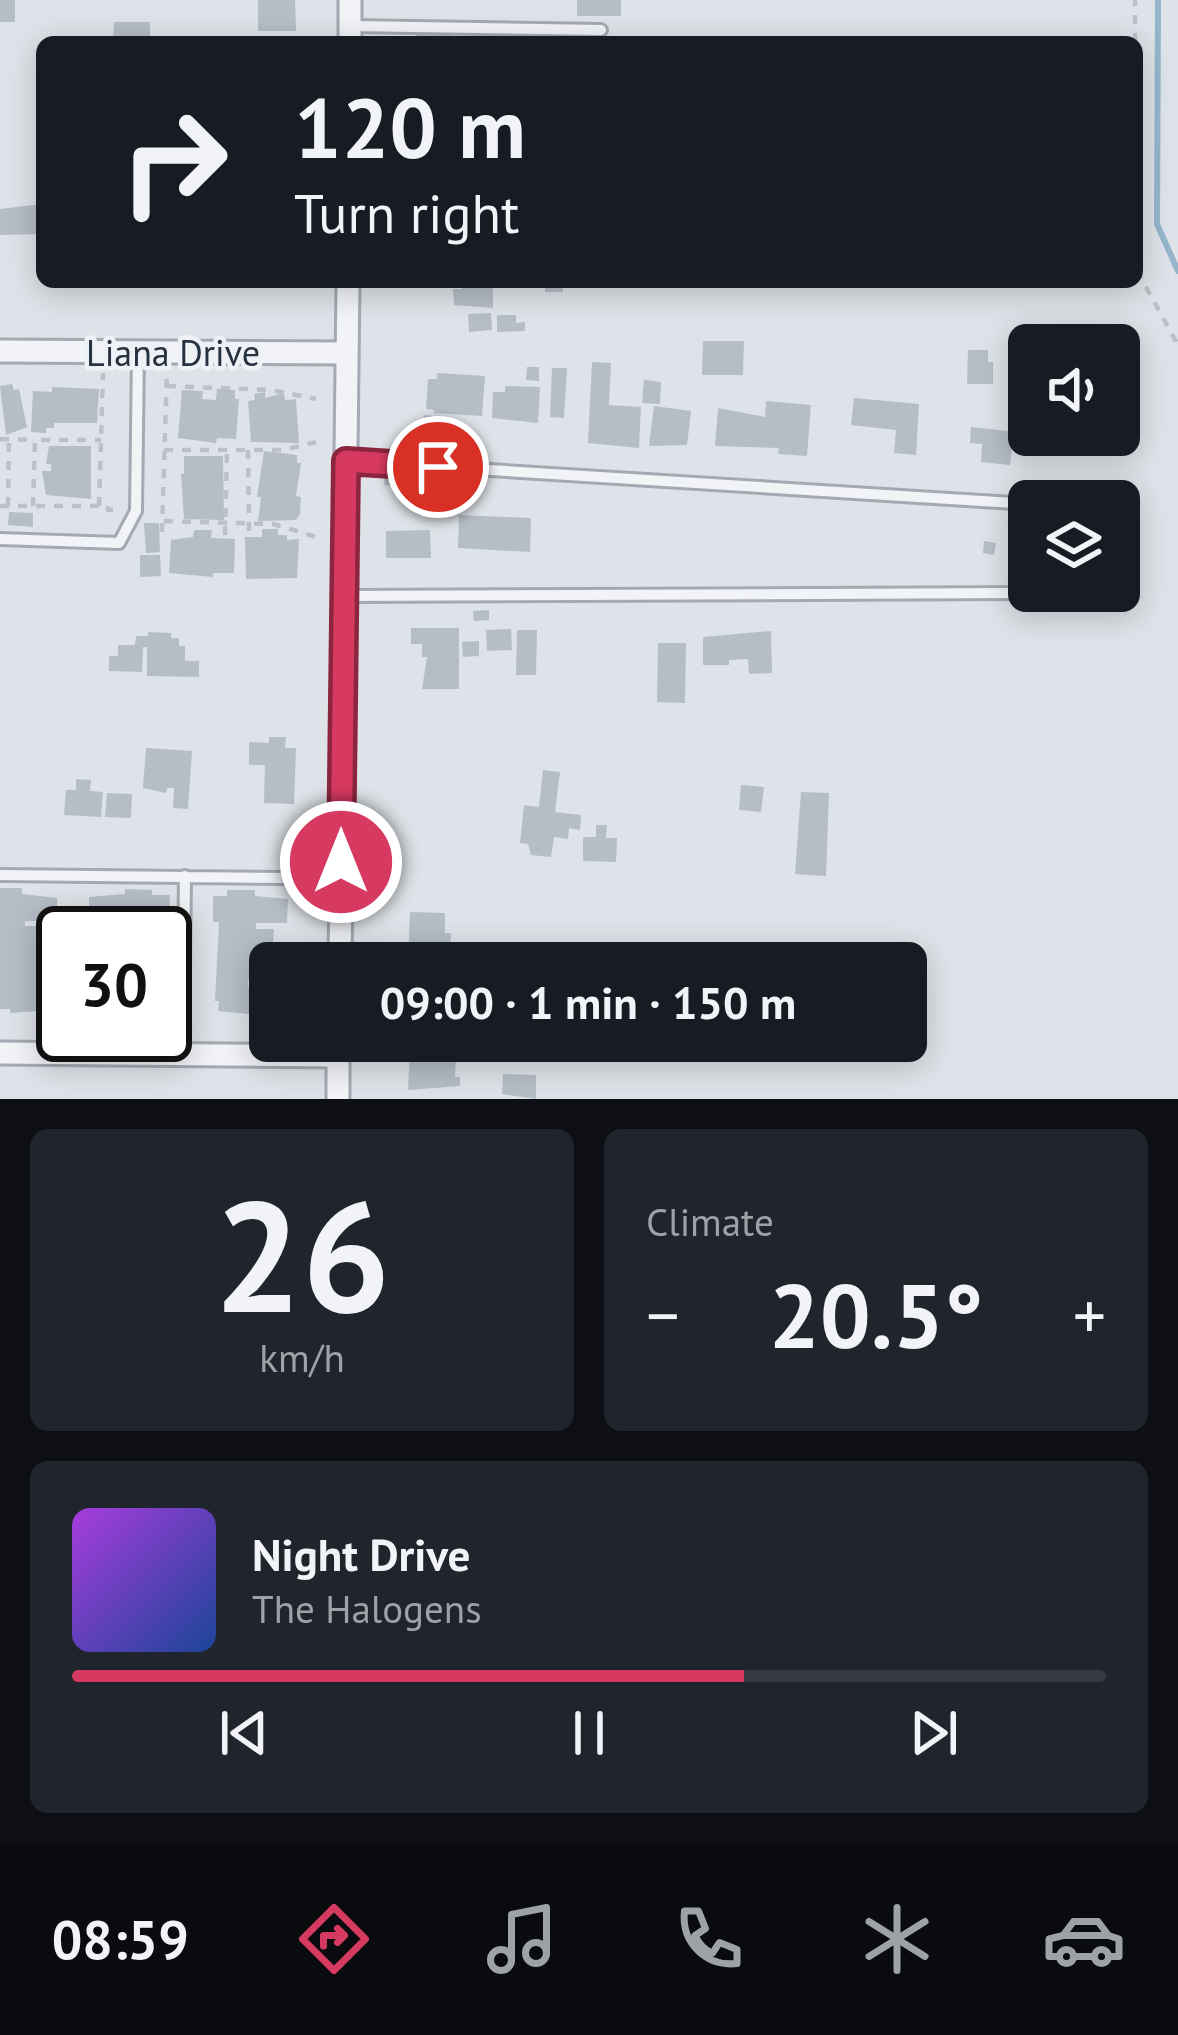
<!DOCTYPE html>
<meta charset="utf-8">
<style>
:root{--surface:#171b24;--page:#20242c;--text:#f1f3f6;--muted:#9ea1a6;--line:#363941;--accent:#d73a60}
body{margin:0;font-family:"PT Sans",sans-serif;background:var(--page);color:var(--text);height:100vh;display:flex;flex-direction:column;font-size:45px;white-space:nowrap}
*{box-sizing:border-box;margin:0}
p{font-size:39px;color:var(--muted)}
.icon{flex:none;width:66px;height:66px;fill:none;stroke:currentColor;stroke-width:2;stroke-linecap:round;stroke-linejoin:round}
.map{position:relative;height:1099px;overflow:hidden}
.details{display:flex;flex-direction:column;gap:30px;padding:30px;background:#0d0f14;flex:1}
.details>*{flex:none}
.banner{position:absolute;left:36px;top:36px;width:1107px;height:252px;border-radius:18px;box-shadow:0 6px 30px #0003;background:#171b24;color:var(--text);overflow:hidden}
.controls{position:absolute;left:1008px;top:324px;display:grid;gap:24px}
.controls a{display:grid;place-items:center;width:132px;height:132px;border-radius:18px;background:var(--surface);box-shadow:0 6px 30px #0003;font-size:60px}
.speed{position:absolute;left:36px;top:906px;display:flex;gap:24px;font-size:60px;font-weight:700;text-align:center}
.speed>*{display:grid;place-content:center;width:156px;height:156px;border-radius:50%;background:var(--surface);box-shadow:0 6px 30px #0003;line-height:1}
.speed .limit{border:6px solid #111;border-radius:18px;background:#fff;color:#111}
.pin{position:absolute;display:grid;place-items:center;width:102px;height:102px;color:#fff;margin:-51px;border:6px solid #fff;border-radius:50%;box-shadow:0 3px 12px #0007}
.me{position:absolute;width:132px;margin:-66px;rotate:0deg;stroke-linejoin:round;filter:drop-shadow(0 0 9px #0008)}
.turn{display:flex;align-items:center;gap:42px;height:252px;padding:0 60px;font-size:54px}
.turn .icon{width:156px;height:156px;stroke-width:2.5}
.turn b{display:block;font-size:84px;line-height:102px}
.big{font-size:90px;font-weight:800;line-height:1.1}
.details .tile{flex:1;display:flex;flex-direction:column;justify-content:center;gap:18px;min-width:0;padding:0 42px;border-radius:18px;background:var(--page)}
.details .dial{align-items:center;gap:0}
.dial b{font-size:156px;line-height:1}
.song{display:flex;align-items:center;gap:36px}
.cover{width:144px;height:144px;border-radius:18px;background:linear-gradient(135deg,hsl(280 70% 55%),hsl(220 70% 35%))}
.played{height:12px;border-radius:6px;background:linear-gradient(90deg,var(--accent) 65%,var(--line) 65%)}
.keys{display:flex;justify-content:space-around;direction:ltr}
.heat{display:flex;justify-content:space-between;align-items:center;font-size:66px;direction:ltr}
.details .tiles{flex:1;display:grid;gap:30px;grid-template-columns:1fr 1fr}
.tile:last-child{grid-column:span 2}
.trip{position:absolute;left:249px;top:942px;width:678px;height:120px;border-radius:18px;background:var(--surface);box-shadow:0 6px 30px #0003;font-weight:800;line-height:120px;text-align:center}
.dock{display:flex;height:192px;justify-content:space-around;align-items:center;background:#090b0e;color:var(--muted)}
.dock .icon{width:84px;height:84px}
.dock .active{color:var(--accent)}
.dock b{font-size:54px;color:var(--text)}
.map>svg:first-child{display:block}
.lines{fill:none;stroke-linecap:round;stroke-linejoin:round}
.stream{stroke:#96b5cb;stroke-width:6}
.building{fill:#b5bdc6}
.service-casing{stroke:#a3aab3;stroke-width:16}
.minor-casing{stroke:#a3aab3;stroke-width:27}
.path{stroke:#bcc1c7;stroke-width:4.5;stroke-dasharray:9 9;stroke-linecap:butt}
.service{stroke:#f1f3f7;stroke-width:10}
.minor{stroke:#f1f3f7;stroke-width:21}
.route-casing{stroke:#8c263e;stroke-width:30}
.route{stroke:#d73a60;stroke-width:21}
.labels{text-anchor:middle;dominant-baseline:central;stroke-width:9;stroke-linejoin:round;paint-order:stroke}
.street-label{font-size:36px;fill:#263240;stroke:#eef2f6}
</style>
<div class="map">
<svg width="1178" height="1099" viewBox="0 0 1178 1099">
<rect width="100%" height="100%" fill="#dee3e9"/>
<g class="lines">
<path class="stream" d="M1158,0L1157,224L1178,271"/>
</g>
<path class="building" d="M0,0H15V22H0Z
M258,0H295L296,31H258Z
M577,0H621V16H577Z
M114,22H150V42H113Z
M416,32L452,33L451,42H416Z
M42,204V234L0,235V209Z
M493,284V308L454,305L453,289H462V285Z
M545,284H563V292H545Z
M491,313L492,330L469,332L468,314Z
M497,315H516V323L525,322V331L497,332Z
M703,341H744L743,375H702Z
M968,350H988V362H993V384H967Z
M592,362L611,363L609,405L641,407L639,448L588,443Z
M527,367H539V381L526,380Z
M552,368H567L564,418L550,417Z
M437,373L485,376L482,416L434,413V410L426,409L428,379H437Z
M644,380L661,382L660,404L642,403Z
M12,384L14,390L19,389L27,427L6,435L0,386Z
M505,386L540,387L538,423L492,418L493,392H505Z
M52,387L99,389L97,423H54V428H46V433L31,432L33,391L52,392Z
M1014 395a8 8 0 1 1 16 0a8 8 0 1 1-16 0Z
M217,389L235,390V399H239L236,439L217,438L216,443L178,438L182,390L203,391L202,399L216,400Z
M265,392V398L284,393L285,400L296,399L299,443L251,442L248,401L255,400L254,394Z
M854,398L919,404L916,455L894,453L896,430L851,425Z
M766,401L811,405L807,456L778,454L779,448L715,446L718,408L765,417Z
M654,406L691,411L687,445L649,446Z
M424,415L442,417L439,443L421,441Z
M1010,418L1029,419V435H1056L1055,447L1013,437L1010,465L981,462L982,444L970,443L971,427L1008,431Z
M49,446H91V499L46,495L42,471H51V464H46Z
M264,451L297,455V463H301L296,496L301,497L300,514L296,520L258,521L261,497H257Z
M184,456H223L224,520L184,519L181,474H184Z
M385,470L404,471L403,486L384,485Z
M9,512L33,513V527L8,525Z
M459,515L531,518L530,552L458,548Z
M144,523H159L160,552L146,553Z
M262,529H278V535H287V540L299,539L297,578L246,579L245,537H262Z
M194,530H212L211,538L235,539L234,573H213V577L169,573L171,540L193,537Z
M430,530L431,558H386V531Z
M984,541L996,543L994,555L983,553Z
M140,555H160L161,576L140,577Z
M489,610V620L474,621L473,611Z
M411,628H459V689H422L427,657H422V644H411Z
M511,629L512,650L487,651L486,630Z
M517,630H537L536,675H516Z
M771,631L772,673L749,674L748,659L729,660V665H703V637Z
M148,632L171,633V638H179V646H185V661H199V677L147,676V647H143L142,672L109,671V656H118V645H135L136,636H148Z
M479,641V656L463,657L462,642Z
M658,643H686L685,703L657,702Z
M269,737H286L285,748H296L294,804L264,803L265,765H249V742L269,743Z
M146,748L192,751L188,809L173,808L174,788H167L166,793L143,788Z
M543,770L560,772L555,812L581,815L580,830L569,828L568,839L554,837L551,857L531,855L528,844L520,843L524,805L539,807Z
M76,779L91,780L90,791L103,792L101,817L64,815L66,790H76Z
M741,785L764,787L761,812L739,810Z
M801,792L829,793L826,876L795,874Z
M107,793L132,794L131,818L105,817Z
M596,825H607L606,838H617L616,862L583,861V837H596Z
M0,888H22V894L57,898V921H25V926H44L43,982H53L52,1010L10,1013V1009H0Z
M125,889L152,890V895H170L169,922H160V933H106V928H124V923L89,922V897L125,894Z
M227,890H255V896L288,899L287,923H256V929H274L270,980H248V987H270L268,1016L218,1011L219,1001H215L219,922H213V896H227Z
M410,912L445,913V933H451L450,952L444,951V963H408Z
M410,1049L434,1051V1057L456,1058L455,1077H460V1086L408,1090Z
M503,1074L536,1075V1099L502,1094Z"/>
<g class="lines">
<defs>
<path id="service" d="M350,26L601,30
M347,461L1029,504
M1119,510H1127
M0,539L119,543L136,511L138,352
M346,596L1040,593
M0,875L288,878
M183,1053L185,876"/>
<path id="minor" d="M350,42V0
M0,351L347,353
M340,963L348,282
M0,1053L338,1056
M338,1099V1041"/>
</defs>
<use href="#service" class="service-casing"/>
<use href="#minor" class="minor-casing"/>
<path class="path" d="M1135,42V0
M1137,271L1178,345
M167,386L271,390L316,399
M0,439L35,440
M164,450H283L316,442
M248,450L249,532
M0,506H108V510H116
M8,506L9,439
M33,506L35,440H101
M99,506L103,373
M164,521L274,524L316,537
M162,532L167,371
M225,535L227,450"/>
<use href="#service" class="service"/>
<use href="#minor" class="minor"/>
</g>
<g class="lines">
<defs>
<path id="route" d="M341,862L346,461L438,467"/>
</defs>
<use href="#route" class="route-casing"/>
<use href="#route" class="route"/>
</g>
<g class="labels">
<g class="street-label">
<text x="173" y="352">Liana Drive</text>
</g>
</g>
</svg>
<div class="controls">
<a><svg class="icon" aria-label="sound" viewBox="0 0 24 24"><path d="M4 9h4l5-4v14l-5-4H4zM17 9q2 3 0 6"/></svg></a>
<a><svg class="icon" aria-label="layers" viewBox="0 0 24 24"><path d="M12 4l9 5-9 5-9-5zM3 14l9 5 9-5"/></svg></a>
</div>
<div class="speed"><div class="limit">30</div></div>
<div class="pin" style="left:438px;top:467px;background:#d93025"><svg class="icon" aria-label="arrive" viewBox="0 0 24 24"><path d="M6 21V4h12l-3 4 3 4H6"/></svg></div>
<svg class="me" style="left:341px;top:862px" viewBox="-20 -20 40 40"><circle r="17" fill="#d73a60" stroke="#fff" stroke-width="3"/><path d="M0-11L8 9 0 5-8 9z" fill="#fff"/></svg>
<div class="trip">09:00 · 1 min · 150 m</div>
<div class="banner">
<div class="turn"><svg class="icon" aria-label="right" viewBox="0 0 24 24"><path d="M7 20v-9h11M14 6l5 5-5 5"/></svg><div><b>120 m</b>Turn right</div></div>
</div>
</div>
<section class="details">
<div class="tiles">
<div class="tile dial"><b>26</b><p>km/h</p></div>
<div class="tile"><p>Climate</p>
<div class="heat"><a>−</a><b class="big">20.5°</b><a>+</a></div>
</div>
<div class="tile">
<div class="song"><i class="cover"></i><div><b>Night Drive</b><p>The Halogens</p></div></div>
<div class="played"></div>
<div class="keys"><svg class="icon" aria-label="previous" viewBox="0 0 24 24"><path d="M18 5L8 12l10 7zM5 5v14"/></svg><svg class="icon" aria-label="pause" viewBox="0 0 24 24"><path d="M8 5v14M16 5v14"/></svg><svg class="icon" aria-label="next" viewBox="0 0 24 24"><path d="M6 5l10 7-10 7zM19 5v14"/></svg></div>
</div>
</div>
</section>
<nav class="dock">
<b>08:59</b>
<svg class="icon active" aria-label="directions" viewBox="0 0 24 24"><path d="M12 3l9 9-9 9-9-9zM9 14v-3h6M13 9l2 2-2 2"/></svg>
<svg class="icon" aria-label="music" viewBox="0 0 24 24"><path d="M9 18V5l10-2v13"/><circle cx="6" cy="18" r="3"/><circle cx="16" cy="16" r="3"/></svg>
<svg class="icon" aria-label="phone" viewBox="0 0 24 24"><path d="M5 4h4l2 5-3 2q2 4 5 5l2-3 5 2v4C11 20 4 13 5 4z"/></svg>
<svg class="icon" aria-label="climate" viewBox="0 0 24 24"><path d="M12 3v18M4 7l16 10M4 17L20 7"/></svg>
<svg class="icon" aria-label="car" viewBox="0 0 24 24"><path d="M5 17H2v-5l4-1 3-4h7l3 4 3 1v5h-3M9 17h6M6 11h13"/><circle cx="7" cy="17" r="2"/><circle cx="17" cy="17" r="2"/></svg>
</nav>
